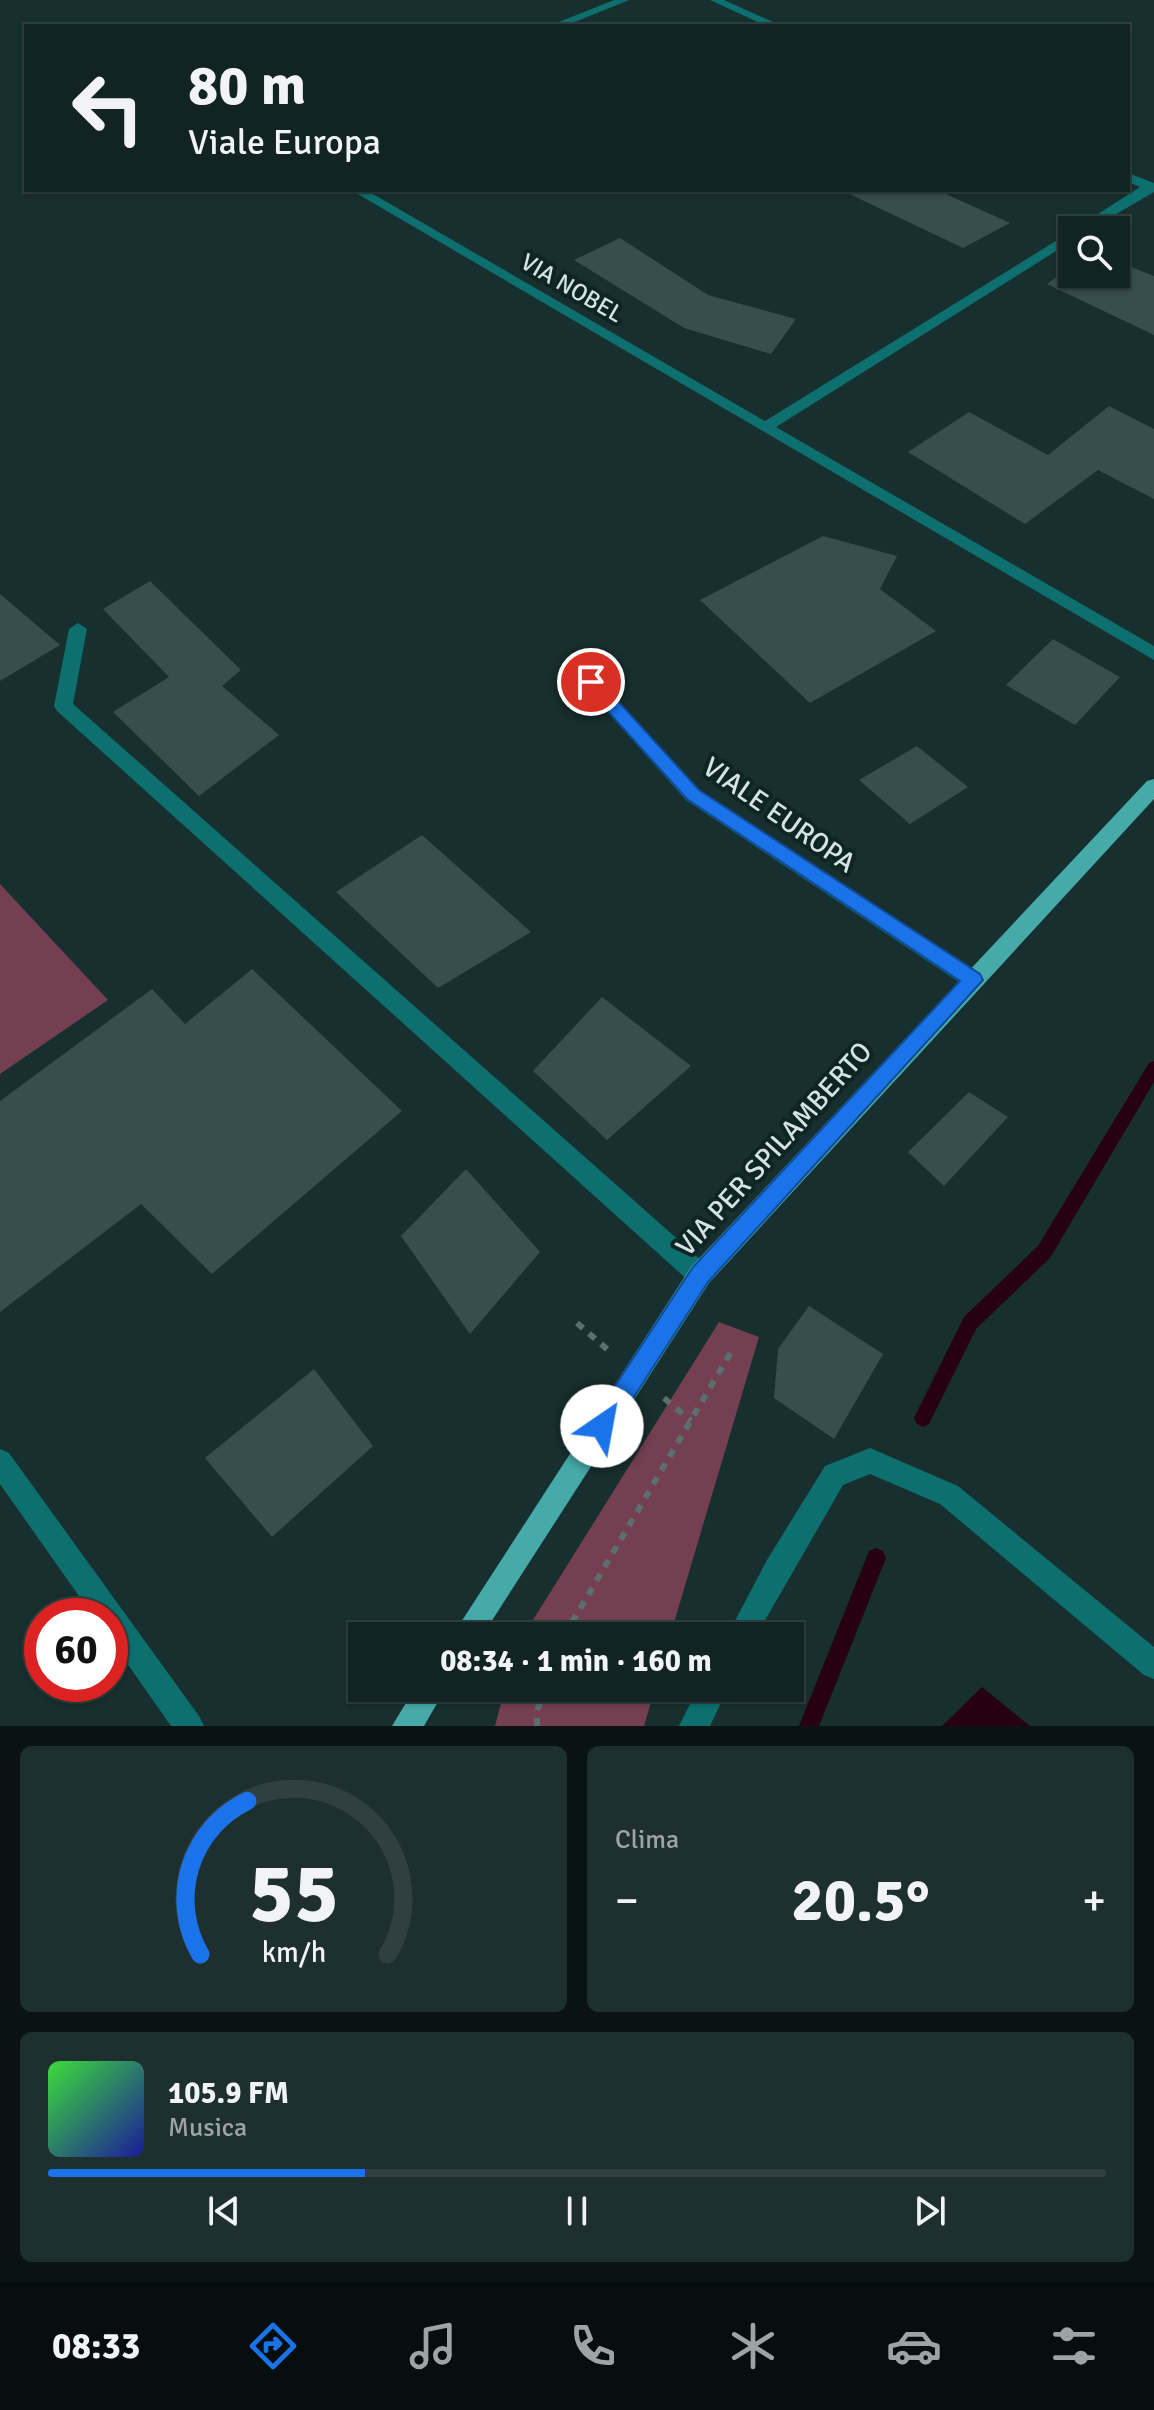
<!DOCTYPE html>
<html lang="it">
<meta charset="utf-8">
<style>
:root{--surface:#112322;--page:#1e2f2f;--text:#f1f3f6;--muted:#9ca4a5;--line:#304040;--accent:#1a73e8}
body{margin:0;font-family:Signika,sans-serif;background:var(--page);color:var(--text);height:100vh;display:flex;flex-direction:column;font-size:30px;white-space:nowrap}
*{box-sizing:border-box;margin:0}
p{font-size:26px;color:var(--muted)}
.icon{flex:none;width:44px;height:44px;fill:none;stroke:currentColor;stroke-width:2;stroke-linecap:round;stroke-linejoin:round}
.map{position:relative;height:1726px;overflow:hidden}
.side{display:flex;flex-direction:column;gap:20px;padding:20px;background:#091313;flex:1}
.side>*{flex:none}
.guide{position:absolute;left:24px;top:24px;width:1106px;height:168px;border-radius:0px;box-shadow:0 2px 6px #0004,0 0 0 2px var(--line);background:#112322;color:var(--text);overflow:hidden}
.controls{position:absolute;left:1058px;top:216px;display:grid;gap:16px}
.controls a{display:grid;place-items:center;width:72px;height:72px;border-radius:0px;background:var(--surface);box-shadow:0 2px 6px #0004,0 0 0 2px var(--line);font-size:40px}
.speed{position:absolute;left:24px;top:1598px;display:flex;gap:16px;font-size:40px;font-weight:700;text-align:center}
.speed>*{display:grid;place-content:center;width:104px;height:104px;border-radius:50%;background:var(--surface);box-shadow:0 2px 6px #0004,0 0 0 2px var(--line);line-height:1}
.speed .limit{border:12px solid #d22;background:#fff;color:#111}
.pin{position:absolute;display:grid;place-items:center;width:68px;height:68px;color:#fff;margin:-34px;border:4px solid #fff;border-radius:50%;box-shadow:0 2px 8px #0007}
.me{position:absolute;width:88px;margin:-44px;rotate:33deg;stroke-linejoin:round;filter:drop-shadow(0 0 6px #0008)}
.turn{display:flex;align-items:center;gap:28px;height:168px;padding:0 32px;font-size:36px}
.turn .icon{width:104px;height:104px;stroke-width:2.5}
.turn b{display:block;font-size:56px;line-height:68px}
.big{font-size:60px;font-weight:800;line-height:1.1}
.side .card{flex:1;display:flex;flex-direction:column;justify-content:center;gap:12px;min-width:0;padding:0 28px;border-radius:12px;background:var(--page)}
.side .dial{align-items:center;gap:0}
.dial svg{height:208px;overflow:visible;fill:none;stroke:var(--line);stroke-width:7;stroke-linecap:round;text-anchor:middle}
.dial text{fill:var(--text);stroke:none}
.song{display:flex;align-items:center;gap:24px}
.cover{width:96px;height:96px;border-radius:12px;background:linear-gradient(135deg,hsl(120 70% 55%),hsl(240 70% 35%))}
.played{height:8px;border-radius:4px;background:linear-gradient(90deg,var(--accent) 30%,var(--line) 30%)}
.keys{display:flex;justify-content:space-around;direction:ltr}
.heat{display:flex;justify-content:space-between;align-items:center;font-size:44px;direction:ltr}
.side .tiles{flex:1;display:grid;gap:20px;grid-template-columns:1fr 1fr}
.card:last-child{grid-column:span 2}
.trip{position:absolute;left:348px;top:1622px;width:456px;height:80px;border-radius:0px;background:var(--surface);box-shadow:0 2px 6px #0004,0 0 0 2px var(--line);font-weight:800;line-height:80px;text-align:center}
.menu{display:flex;height:128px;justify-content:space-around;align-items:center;background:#070e0e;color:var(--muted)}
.menu .icon{width:56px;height:56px}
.menu .on{color:var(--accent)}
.menu b{font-size:36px;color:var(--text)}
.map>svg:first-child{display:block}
.green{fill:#733f51}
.water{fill:#270011}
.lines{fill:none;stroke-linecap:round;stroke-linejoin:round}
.stream{fill:#270011;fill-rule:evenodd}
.building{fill:#364e4d}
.path{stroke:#5a6f6e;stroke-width:6;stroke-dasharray:8 8;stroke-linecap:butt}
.minor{fill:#0d706e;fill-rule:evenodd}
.major{fill:#46aaa8;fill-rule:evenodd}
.route{fill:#1a73e8;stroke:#114b97;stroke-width:2}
.labels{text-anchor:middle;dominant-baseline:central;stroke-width:8;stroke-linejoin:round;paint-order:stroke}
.far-street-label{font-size:24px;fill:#d5e3e2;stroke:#0d2524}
.street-label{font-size:28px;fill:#d5e3e2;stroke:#0d2524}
</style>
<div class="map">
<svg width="1154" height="1726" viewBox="0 0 1154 1726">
<rect width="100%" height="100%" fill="#172f2e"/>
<path class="green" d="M0,884L108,1000L0,1074Z
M719,1322L759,1337L670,1636H523Z
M505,1688H655L644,1726H495Z"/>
<path class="water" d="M982,1687L1030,1726H942Z"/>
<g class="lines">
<path class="stream" d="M1154,1061V1082L1050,1258L976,1329L929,1424L923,1427L917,1424L914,1418L917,1412L964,1317L1038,1246L1149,1063Z
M876,1548L883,1551L886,1558L819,1726H799L869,1551Z"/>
</g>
<path class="building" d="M841,190H937L1010,223L963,248Z
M620,238L708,295L796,319L771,354L684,328L574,260Z
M1116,261L1154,276V335L1047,284L1072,266V274H1116Z
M1109,406L1154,429V499L1098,470L1025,524L908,452L969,412L1048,455Z
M823,536L897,556L880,589L936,631L810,703L700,600Z
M150,581L241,670L222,686L279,735L199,796L113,712L169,677L103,609Z
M0,594L60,645L0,681Z
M1053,639L1120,677L1075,725L1006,685Z
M917,746L968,787L910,824L859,780Z
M422,835L531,932L438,988L336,892Z
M252,969L402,1111L212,1274L141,1204L0,1312V1101L152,989L185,1024Z
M602,997L691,1066L607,1140L533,1071Z
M969,1092L1008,1117L944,1186L908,1152Z
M466,1169L540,1252L470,1334L401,1236Z
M809,1306L883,1354L834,1439L774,1398L778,1349Z
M314,1369L373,1446L272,1537L205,1458Z"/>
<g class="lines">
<path class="path" d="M577,1323L608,1350
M664,1398L691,1421
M564,1636L731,1352
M537,1726V1711L545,1688"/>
<path class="minor" d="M614,0H629L565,26H549Z
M710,0H724L782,26H766Z
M1128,173L1154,183V192L1089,230H1073L1140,187L1128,182Z
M351,190H366L765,421L1072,231V241L776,427L1154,646V660Z
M78,623L87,629L73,704L709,1267L712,1275L709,1283L700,1287L691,1283L57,711L54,706L69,629Z
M577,661L583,663L700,790L981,974L984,980L981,986L973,989L965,986L686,800L571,671L568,667Z
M870,1448L958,1486L1154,1647V1679L1144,1675L940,1504L870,1474L843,1485L756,1636H727L767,1560L825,1466Z
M0,1449L9,1453L199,1716L204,1726H171L110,1639V1616H93L0,1484Z
M698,1688H728L710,1726H679Z"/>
<path class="major" d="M1154,779V799L709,1283L482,1636H452L691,1267L1147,781Z
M415,1688H446L424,1726H392Z"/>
</g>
<path class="route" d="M591,676L597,678L699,790L980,974L983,980L708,1282L610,1434L602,1438L594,1434L590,1426L594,1418L693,1267L960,981L687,799L585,686L583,682Z"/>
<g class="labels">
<g class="far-street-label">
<text transform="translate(572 288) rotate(30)">VIA NOBEL</text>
</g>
<g class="street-label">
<text transform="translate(779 815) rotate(35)">VIALE EUROPA</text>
<text transform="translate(774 1149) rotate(-48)">VIA PER SPILAMBERTO</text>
</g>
</g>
</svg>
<div class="controls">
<a><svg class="icon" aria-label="search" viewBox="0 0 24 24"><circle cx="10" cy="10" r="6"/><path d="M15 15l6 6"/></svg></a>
</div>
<div class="speed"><div class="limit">60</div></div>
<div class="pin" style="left:591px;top:682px;background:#d93025"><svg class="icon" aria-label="arrive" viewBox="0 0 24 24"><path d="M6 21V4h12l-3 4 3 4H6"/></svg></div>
<svg class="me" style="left:602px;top:1426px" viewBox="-20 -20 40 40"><circle r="19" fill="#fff"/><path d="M0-13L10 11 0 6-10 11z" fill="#1a73e8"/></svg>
<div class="trip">08:34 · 1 min · 160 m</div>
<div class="guide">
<div class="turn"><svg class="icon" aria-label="left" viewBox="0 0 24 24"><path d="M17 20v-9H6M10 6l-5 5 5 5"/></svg><div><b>80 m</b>Viale Europa</div></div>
</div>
</div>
<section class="side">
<div class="tiles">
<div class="card dial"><svg viewBox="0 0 100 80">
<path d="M14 69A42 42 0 1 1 86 69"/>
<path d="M14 69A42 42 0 0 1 32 10" stroke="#1a73e8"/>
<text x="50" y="56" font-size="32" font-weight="700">55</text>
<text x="50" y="72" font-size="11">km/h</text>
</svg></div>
<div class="card"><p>Clima</p>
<div class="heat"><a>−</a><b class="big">20.5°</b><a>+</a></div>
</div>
<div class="card">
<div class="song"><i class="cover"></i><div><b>105.9 FM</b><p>Musica</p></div></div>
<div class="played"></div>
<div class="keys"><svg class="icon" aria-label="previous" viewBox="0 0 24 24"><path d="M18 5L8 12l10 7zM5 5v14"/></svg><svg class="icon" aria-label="pause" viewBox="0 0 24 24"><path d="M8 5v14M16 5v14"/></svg><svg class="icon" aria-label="next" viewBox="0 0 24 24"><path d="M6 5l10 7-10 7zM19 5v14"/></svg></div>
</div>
</div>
</section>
<nav class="menu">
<b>08:33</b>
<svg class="icon on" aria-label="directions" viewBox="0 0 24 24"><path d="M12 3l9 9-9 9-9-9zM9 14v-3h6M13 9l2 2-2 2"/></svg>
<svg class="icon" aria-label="music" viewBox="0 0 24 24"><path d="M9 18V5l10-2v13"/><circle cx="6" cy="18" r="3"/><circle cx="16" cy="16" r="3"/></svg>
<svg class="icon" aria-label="phone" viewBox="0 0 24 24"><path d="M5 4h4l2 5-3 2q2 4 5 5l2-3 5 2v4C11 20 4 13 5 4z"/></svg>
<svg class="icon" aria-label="climate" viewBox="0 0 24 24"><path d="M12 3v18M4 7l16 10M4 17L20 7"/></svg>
<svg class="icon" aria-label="car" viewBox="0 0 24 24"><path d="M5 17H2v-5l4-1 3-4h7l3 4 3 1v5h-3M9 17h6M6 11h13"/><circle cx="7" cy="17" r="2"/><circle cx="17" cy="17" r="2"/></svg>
<svg class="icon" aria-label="filters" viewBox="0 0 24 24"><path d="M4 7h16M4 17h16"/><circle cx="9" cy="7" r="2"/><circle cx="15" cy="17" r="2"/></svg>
</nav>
